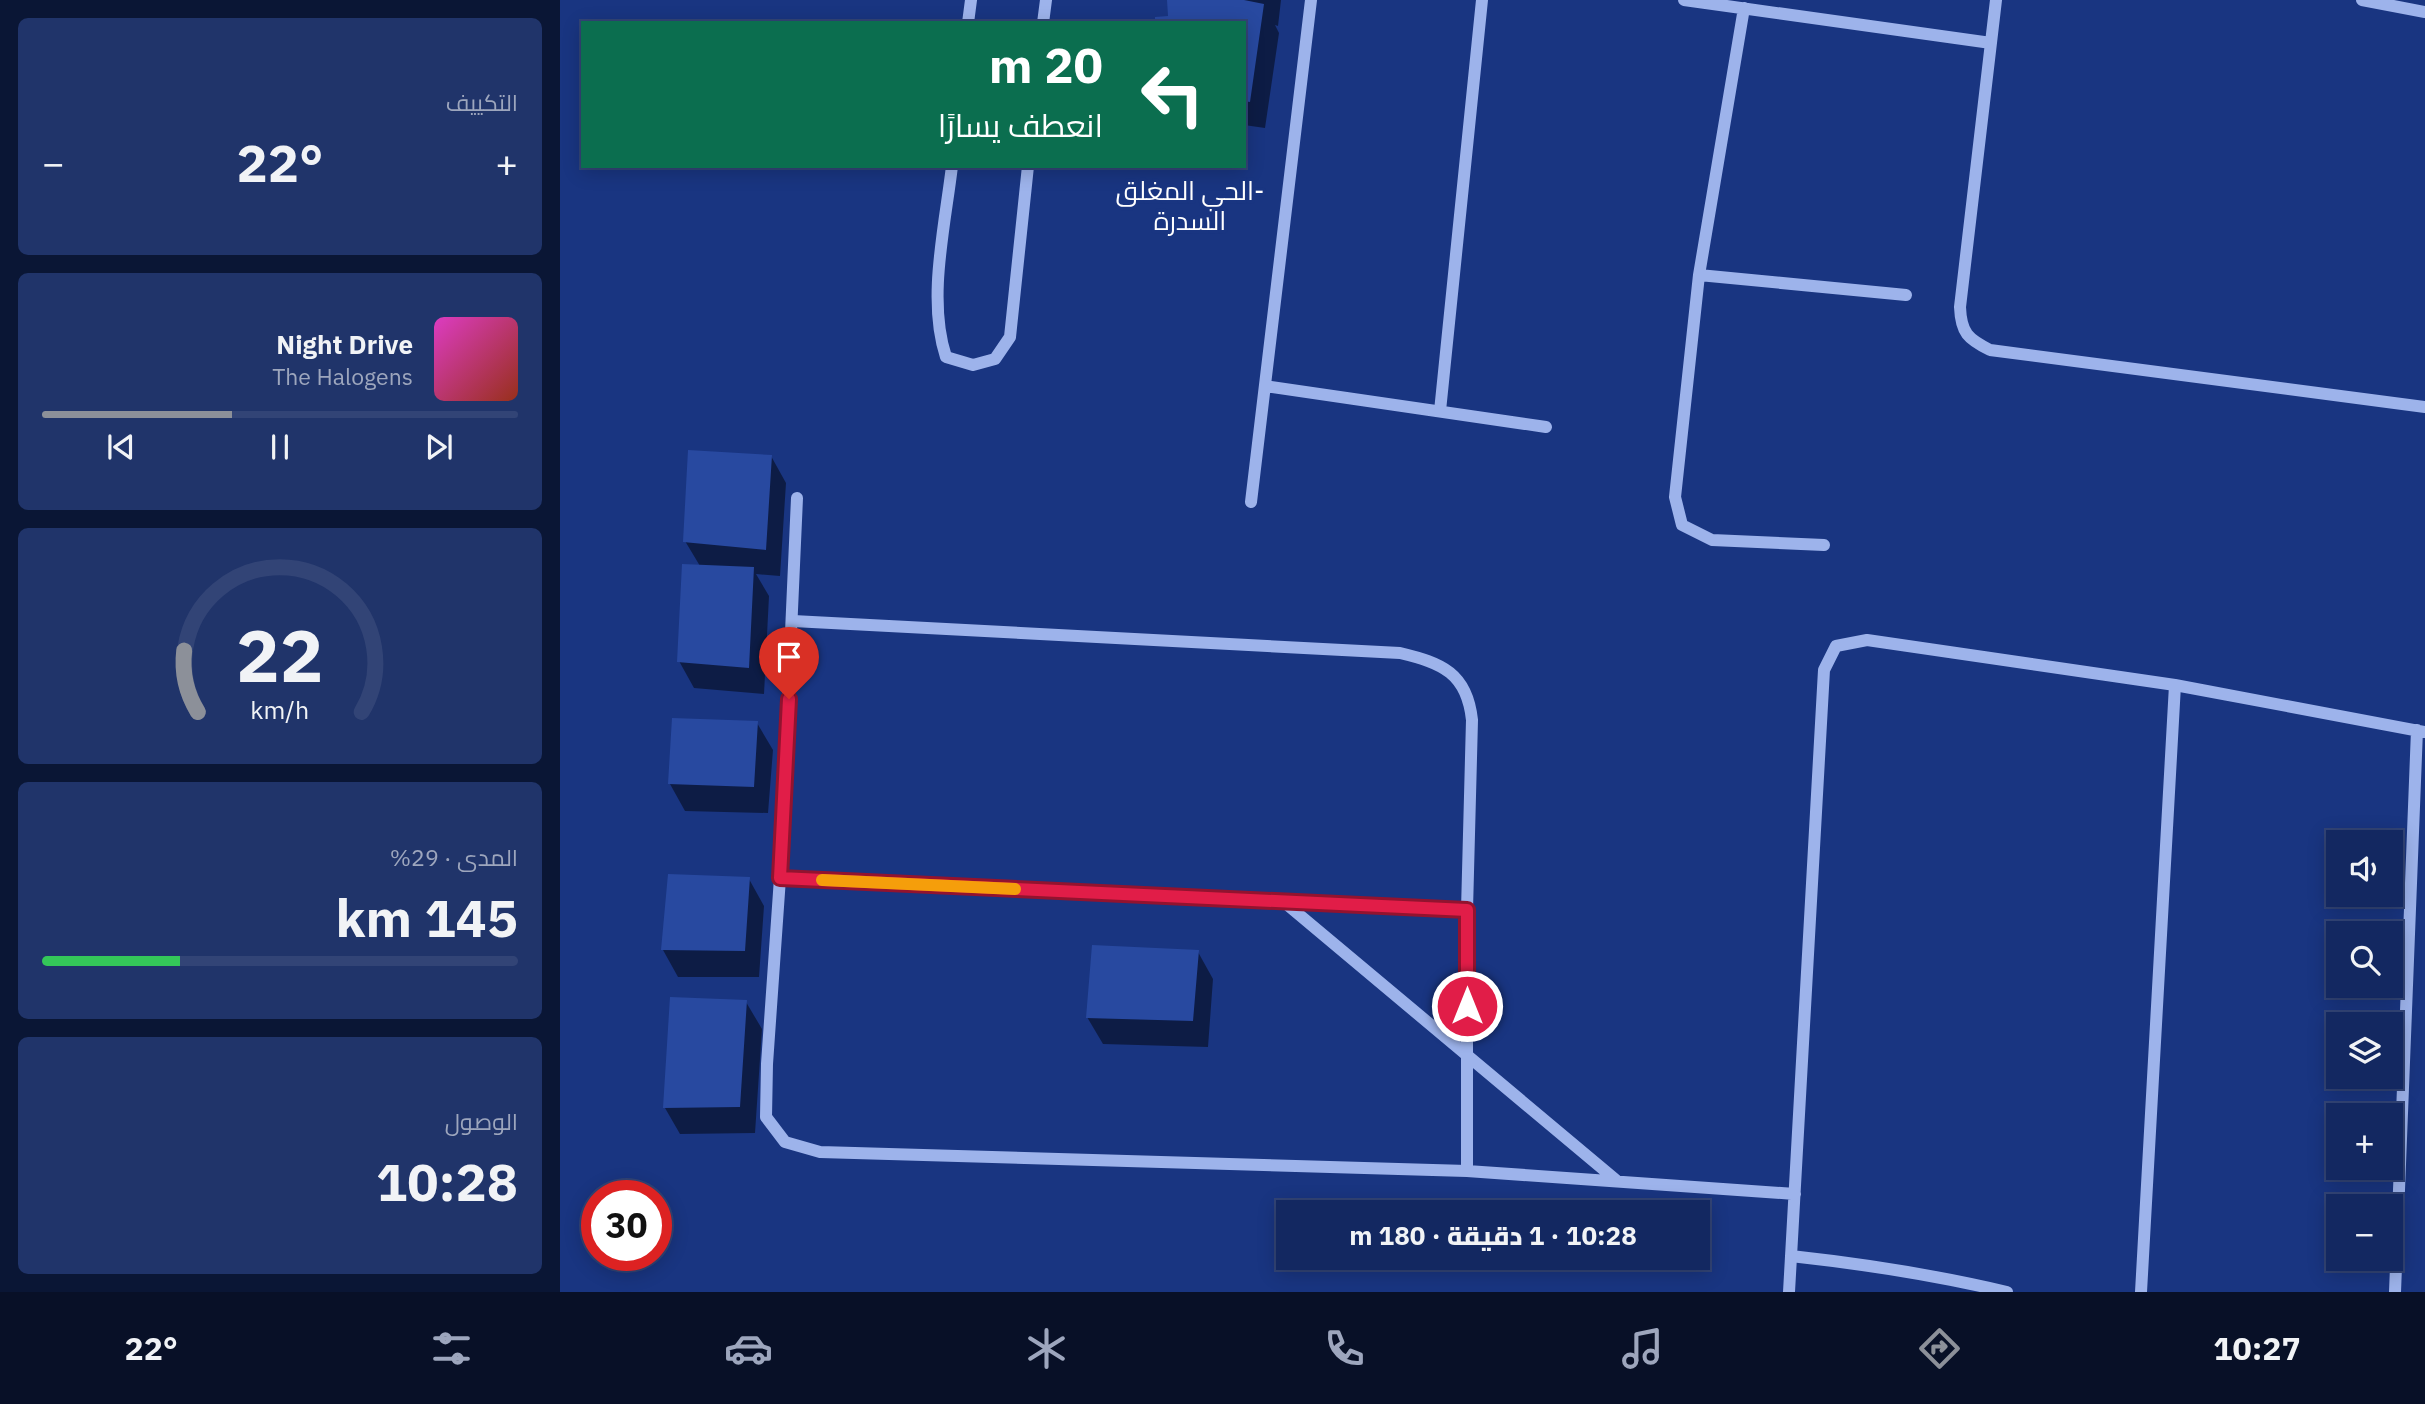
<!DOCTYPE html>
<html lang="ar">
<meta charset="utf-8">
<style>
:root{--surface:#132861;--page:#20346a;--text:#f1f3f6;--muted:#9da6bd;--line:#324476;--accent:#8c9099}
body{margin:0;font-family:"IBM Plex Sans",Cairo,sans-serif;background:var(--page);color:var(--text);direction:rtl;height:100vh;display:flex;flex-direction:column;font-size:26px;white-space:nowrap}
*{box-sizing:border-box;margin:0}
p{font-size:23px;color:var(--muted)}
.icon{flex:none;width:38px;height:38px;fill:none;stroke:currentColor;stroke-width:2;stroke-linecap:round;stroke-linejoin:round}
.map{position:relative;flex:1;overflow:hidden;direction:ltr}
.details{display:flex;flex-direction:column;gap:18px;padding:18px;background:#0a1635;width:560px}
.details>*{flex:none}
.banner{position:absolute;left:21px;top:21px;width:665px;height:147px;border-radius:0px;box-shadow:0 4px 18px #0003,0 0 0 2px var(--line);direction:rtl;background:#0b6e4f;color:#fff;overflow:hidden}
.controls{position:absolute;left:1766px;top:830px;display:grid;gap:14px}
.controls a{display:grid;place-items:center;width:77px;height:77px;border-radius:0px;background:var(--surface);box-shadow:0 4px 18px #0003,0 0 0 2px var(--line);font-size:35px}
.speed{position:absolute;left:21px;top:1180px;display:flex;gap:14px;font-size:35px;font-weight:700;text-align:center}
.speed>*{display:grid;place-content:center;width:91px;height:91px;border-radius:50%;background:var(--surface);box-shadow:0 4px 18px #0003,0 0 0 2px var(--line);line-height:1}
.speed .limit{border:10px solid #d22;background:#fff;color:#111}
.pin{position:absolute;display:grid;place-items:center;width:60px;height:60px;color:#fff;margin:-72px -30px;border-radius:50% 50% 50% 0;rotate:-45deg;box-shadow:0 0 7px #0007}
.pin .icon{rotate:45deg}
.me{position:absolute;width:77px;margin:-38px;rotate:0deg;stroke-linejoin:round;filter:drop-shadow(0 0 5px #0008)}
.turn{display:flex;align-items:center;gap:24px;height:147px;padding:0 28px;font-size:32px}
.turn .icon{width:91px;height:91px;stroke-width:2.5}
.turn b{display:block;font-size:49px;line-height:60px}
.big{font-size:52px;font-weight:800;line-height:1.1}
.details .tile{flex:1;display:flex;flex-direction:column;justify-content:center;gap:10px;min-width:0;padding:0 24px;border-radius:10px;background:var(--page)}
.details .dial{align-items:center;gap:0}
.dial svg{height:182px;overflow:visible;fill:none;stroke:var(--line);stroke-width:7;stroke-linecap:round;text-anchor:middle}
.dial text{fill:var(--text);stroke:none}
.song{display:flex;align-items:center;gap:21px}
.cover{width:84px;height:84px;border-radius:10px;background:linear-gradient(135deg,hsl(310 70% 55%),hsl(10 70% 35%))}
.played{height:7px;border-radius:4px;background:linear-gradient(90deg,var(--accent) 40%,var(--line) 40%)}
.keys{display:flex;justify-content:space-around;direction:ltr}
.heat{display:flex;justify-content:space-between;align-items:center;font-size:38px;direction:ltr}
.charge{height:10px;border-radius:5px;background:linear-gradient(90deg,#34c759 29%,var(--line) 0)}
.trip{position:absolute;left:716px;top:1200px;width:434px;height:70px;border-radius:0px;background:var(--surface);box-shadow:0 4px 18px #0003,0 0 0 2px var(--line);font-weight:800;line-height:70px;text-align:center;direction:rtl}
.menu{display:flex;height:112px;justify-content:space-around;align-items:center;background:#081027;color:var(--muted)}
.menu .icon{width:49px;height:49px}
.menu .on{color:var(--accent)}
.menu b{font-size:32px;color:var(--text)}
main{display:flex;flex:1;min-height:0}
.map>svg:first-child{display:block}
.shadow{fill:#0007}
.building{fill:#2849a0}
.lines{fill:none;stroke-linecap:round;stroke-linejoin:round}
.minor{stroke:#9db3eb;stroke-width:12}
.route-casing{stroke:#92132f;stroke-width:18}
.route{stroke:#e11d48;stroke-width:12}
.slow{stroke:#f59e0b;stroke-width:12}
.labels{text-anchor:middle;dominant-baseline:central;stroke-width:7;stroke-linejoin:round;paint-order:stroke}
.neighbourhood-label{font-size:26px;fill:#fff;stroke:#193581}
</style>
<main>
<div class="map">
<svg width="1865" height="1292" viewBox="0 0 1865 1292">
<rect width="100%" height="100%" fill="#193581"/>
<path class="shadow" d="M624,0H721L718,26L715,25L719,33L705,128L684,125V23L610,17Z
M211,456L226,483L220,576L196,574L209,596L204,694L134,688L119,661L140,566L125,541Z
M197,723L213,750L208,813L125,811L110,784Z
M189,879L204,906L199,977H118L103,950Z
M638,952L653,979L648,1047L543,1044L527,1017Z
M186,1002L202,1029L195,1133L120,1134L105,1108Z"/>
<path class="building" d="M607,0H684L704,4L690,102L684,101V23H595V17L608,16Z
M128,450L212,455L206,550L123,542Z
M122,564L194,567L189,668L117,662Z
M112,718L198,721L194,787L108,784Z
M108,874L190,877L185,951L101,950Z
M532,945L639,950L633,1021L526,1018Z
M110,997L187,1000L180,1107L103,1108Z"/>
<g class="lines">
<path class="minor" d="M1124,0L1431,43
M1436,0L1400,307C1401,333 1408,339 1430,350L1865,407
M1802,0L1865,12
M1184,8L1139,275L1115,497L1122,525L1152,540L1264,545
M408,23L411,0
M483,23L486,0
M392,166C385,226 367,300 386,357L413,365L435,359L450,337L468,166
M1139,275L1346,295
M705,386L986,427
M880,411L922,0
M237,498L220,878L207,1064L206,1117L225,1142L260,1152L907,1171L1235,1194
M691,502L751,0
M233,621L840,653C882,663 907,673 912,720L907,910V1171
M220,878L907,910
M724,902L1056,1180
M1231,1256C1304,1264 1375,1275 1447,1292
M1229,1292L1264,670L1276,646L1307,640L1615,685L1865,732
M1581,1292L1615,685
M1835,1292L1857,730"/>
</g>
<g class="lines">
<defs>
<path id="route" d="M229,699L220,878L907,910V1006"/>
</defs>
<use href="#route" class="route-casing"/>
<use href="#route" class="route"/>
<path class="slow" d="M262,880L455,889"/>
</g>
<g class="labels">
<g class="neighbourhood-label">
<text x="630" y="190">الحي المغلق-<tspan x="630" dy="30">السدرة</tspan></text>
</g>
</g>
</svg>
<div class="controls">
<a><svg class="icon" aria-label="sound" viewBox="0 0 24 24"><path d="M4 9h4l5-4v14l-5-4H4zM17 9q2 3 0 6"/></svg></a>
<a><svg class="icon" aria-label="search" viewBox="0 0 24 24"><circle cx="10" cy="10" r="6"/><path d="M15 15l6 6"/></svg></a>
<a><svg class="icon" aria-label="layers" viewBox="0 0 24 24"><path d="M12 4l9 5-9 5-9-5zM3 14l9 5 9-5"/></svg></a>
<a>+</a>
<a>−</a>
</div>
<div class="speed"><div class="limit">30</div></div>
<div class="pin" style="left:229px;top:699px;background:#d93025"><svg class="icon" aria-label="arrive" viewBox="0 0 24 24"><path d="M6 21V4h12l-3 4 3 4H6"/></svg></div>
<svg class="me" style="left:907px;top:1006px" viewBox="-20 -20 40 40"><circle r="17" fill="#e11d48" stroke="#fff" stroke-width="3"/><path d="M0-11L8 9 0 5-8 9z" fill="#fff"/></svg>
<div class="trip">10:28 · 1 دقيقة · 180 m</div>
<div class="banner">
<div class="turn"><svg class="icon" aria-label="left" viewBox="0 0 24 24"><path d="M17 20v-9H6M10 6l-5 5 5 5"/></svg><div><b>20 m</b>انعطف يسارًا</div></div>
</div>
</div>
<section class="details">
<div class="tile"><p>التكييف</p>
<div class="heat"><a>−</a><b class="big">22°</b><a>+</a></div>
</div>
<div class="tile">
<div class="song"><i class="cover"></i><div><b>Night Drive</b><p>The Halogens</p></div></div>
<div class="played"></div>
<div class="keys"><svg class="icon" aria-label="previous" viewBox="0 0 24 24"><path d="M18 5L8 12l10 7zM5 5v14"/></svg><svg class="icon" aria-label="pause" viewBox="0 0 24 24"><path d="M8 5v14M16 5v14"/></svg><svg class="icon" aria-label="next" viewBox="0 0 24 24"><path d="M6 5l10 7-10 7zM19 5v14"/></svg></div>
</div>
<div class="tile dial"><svg viewBox="0 0 100 80">
<path d="M14 69A42 42 0 1 1 86 69"/>
<path d="M14 69A42 42 0 0 1 8 42" stroke="#8c9099"/>
<text x="50" y="56" font-size="32" font-weight="700">22</text>
<text x="50" y="72" font-size="11">km/h</text>
</svg></div>
<div class="tile"><p>المدى · 29%</p><b class="big">145 km</b><div class="charge"></div></div>
<div class="tile"><p>الوصول</p><b class="big">10:28</b></div>
</section>
</main>
<nav class="menu">
<b>10:27</b>
<svg class="icon on" aria-label="directions" viewBox="0 0 24 24"><path d="M12 3l9 9-9 9-9-9zM9 14v-3h6M13 9l2 2-2 2"/></svg>
<svg class="icon" aria-label="music" viewBox="0 0 24 24"><path d="M9 18V5l10-2v13"/><circle cx="6" cy="18" r="3"/><circle cx="16" cy="16" r="3"/></svg>
<svg class="icon" aria-label="phone" viewBox="0 0 24 24"><path d="M5 4h4l2 5-3 2q2 4 5 5l2-3 5 2v4C11 20 4 13 5 4z"/></svg>
<svg class="icon" aria-label="climate" viewBox="0 0 24 24"><path d="M12 3v18M4 7l16 10M4 17L20 7"/></svg>
<svg class="icon" aria-label="car" viewBox="0 0 24 24"><path d="M5 17H2v-5l4-1 3-4h7l3 4 3 1v5h-3M9 17h6M6 11h13"/><circle cx="7" cy="17" r="2"/><circle cx="17" cy="17" r="2"/></svg>
<svg class="icon" aria-label="filters" viewBox="0 0 24 24"><path d="M4 7h16M4 17h16"/><circle cx="9" cy="7" r="2"/><circle cx="15" cy="17" r="2"/></svg>
<b>22°</b>
</nav>
